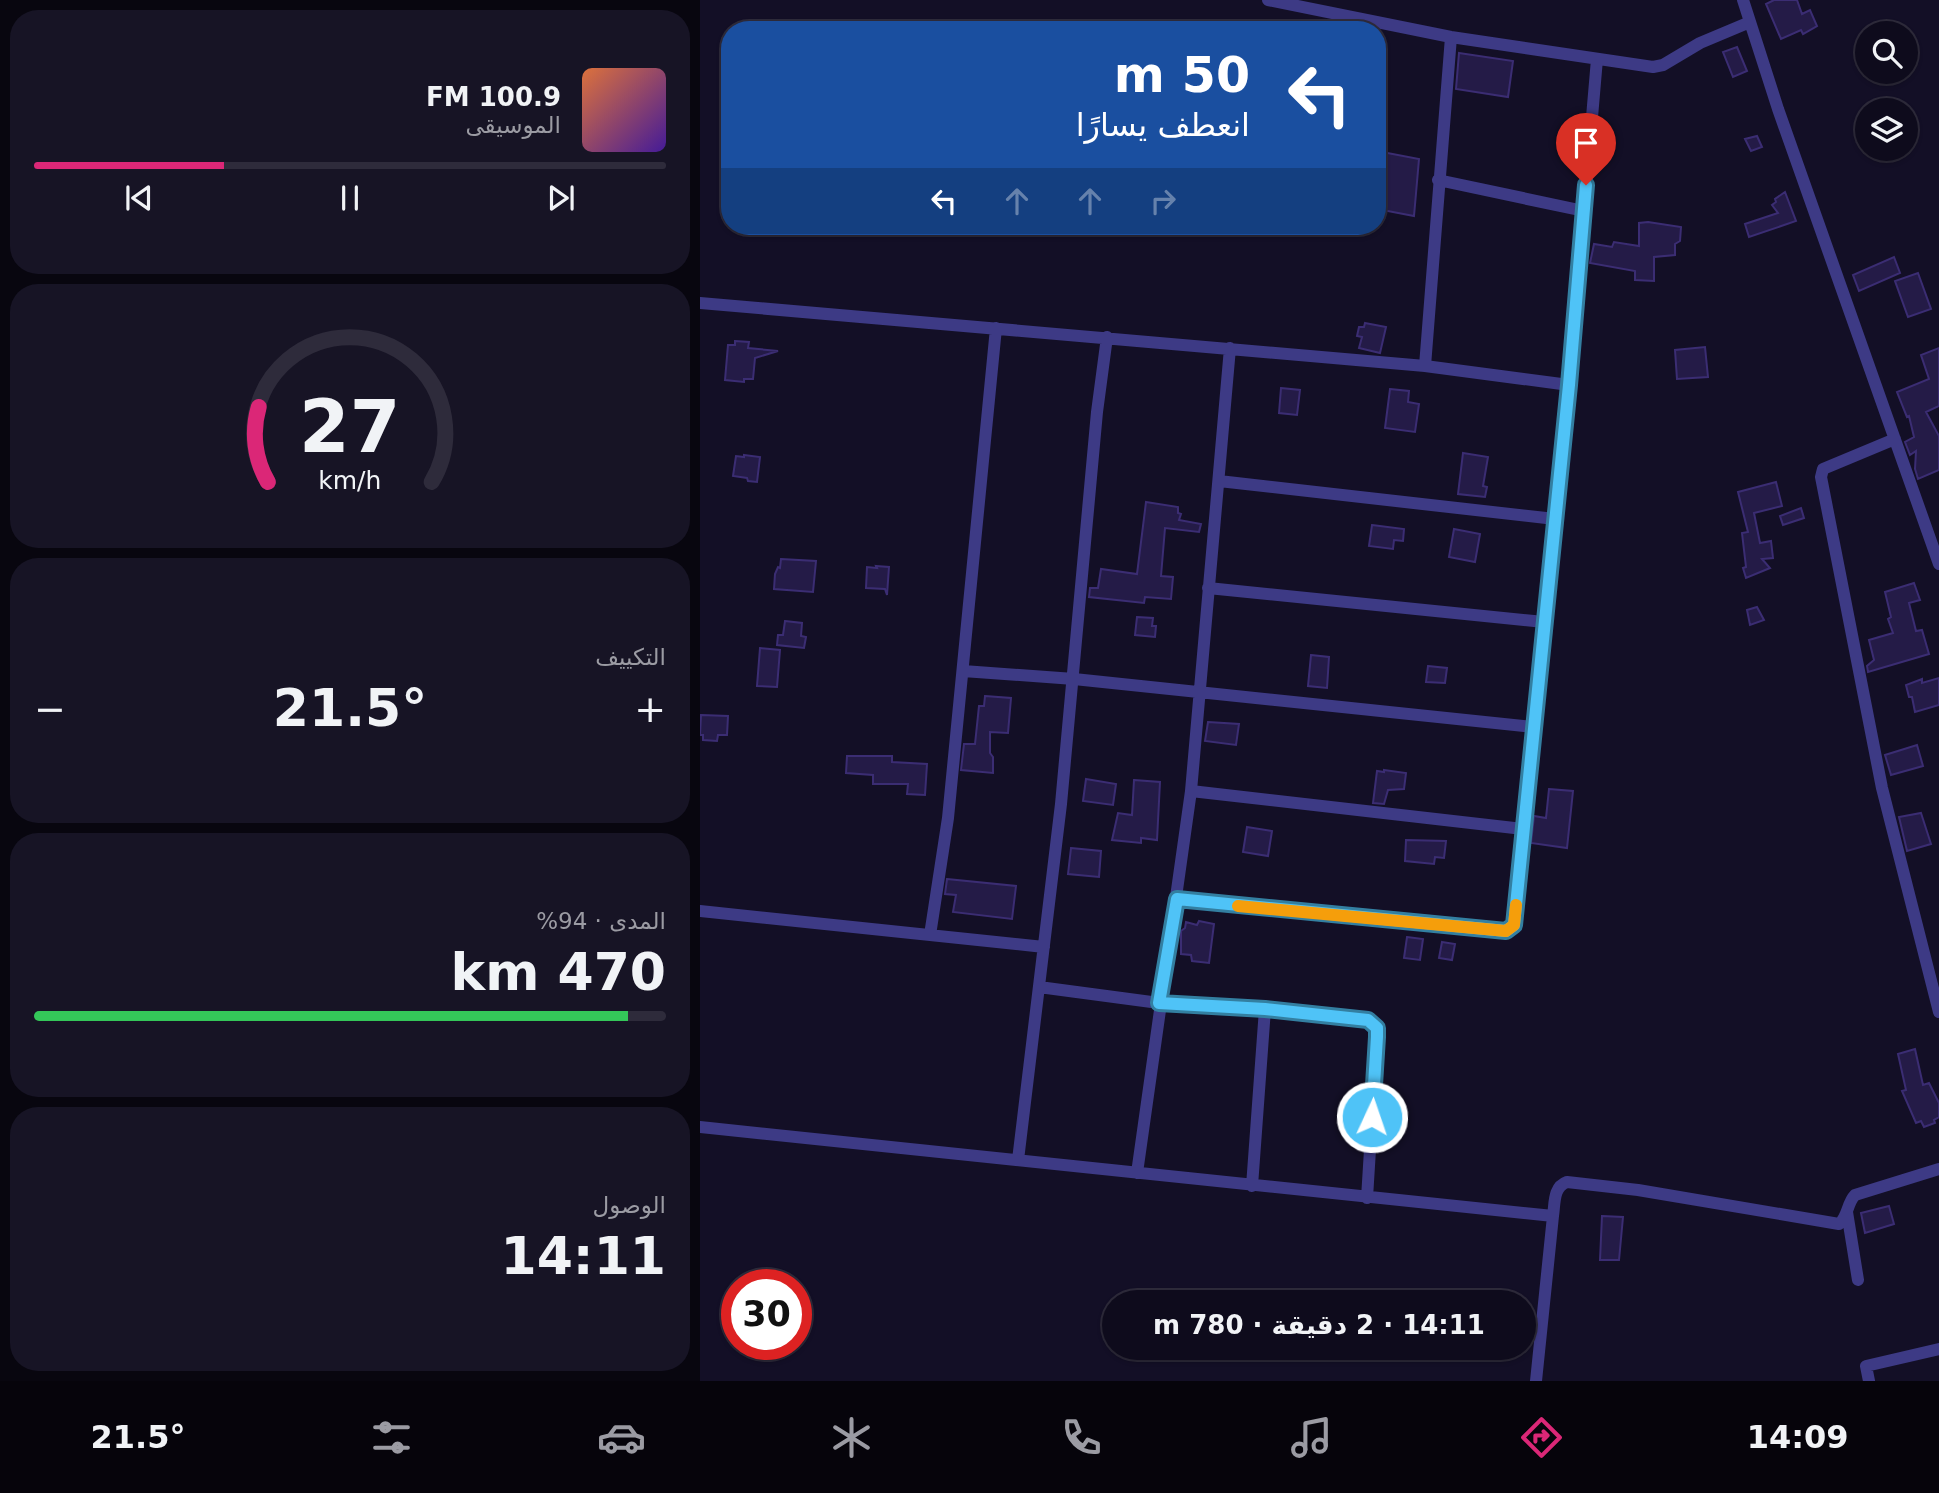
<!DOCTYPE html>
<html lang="ar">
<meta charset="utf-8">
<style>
:root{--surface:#0e0b1c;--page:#171425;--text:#f1f3f6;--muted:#9b9ba3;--line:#2e2b3b;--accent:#db2777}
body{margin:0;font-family:"DejaVu Sans",Vazirmatn,sans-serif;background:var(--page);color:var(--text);direction:rtl;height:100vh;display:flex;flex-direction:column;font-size:26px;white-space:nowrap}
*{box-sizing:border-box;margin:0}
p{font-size:23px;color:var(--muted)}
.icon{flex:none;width:38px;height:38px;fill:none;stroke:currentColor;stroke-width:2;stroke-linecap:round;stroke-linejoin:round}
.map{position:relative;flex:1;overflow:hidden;direction:ltr}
.drawer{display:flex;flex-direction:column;gap:10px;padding:10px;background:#08060f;width:700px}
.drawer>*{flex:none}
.top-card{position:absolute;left:21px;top:21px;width:665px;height:214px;border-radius:28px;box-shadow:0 2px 5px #0004,0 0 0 2px var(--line);direction:rtl;background:#1a4fa0;color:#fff;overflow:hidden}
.tools{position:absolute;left:1155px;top:21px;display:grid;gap:14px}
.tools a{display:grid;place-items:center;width:63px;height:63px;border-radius:50%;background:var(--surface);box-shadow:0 2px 5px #0004,0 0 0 2px var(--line);font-size:35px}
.speed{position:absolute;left:21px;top:1269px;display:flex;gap:14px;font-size:35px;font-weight:700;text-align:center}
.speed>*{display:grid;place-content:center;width:91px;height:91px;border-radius:50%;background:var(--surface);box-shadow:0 2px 5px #0004,0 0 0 2px var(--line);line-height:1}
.speed .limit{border:10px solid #d22;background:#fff;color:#111}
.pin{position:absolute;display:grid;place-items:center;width:60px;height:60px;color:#fff;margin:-72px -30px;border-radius:50% 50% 50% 0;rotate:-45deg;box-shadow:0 0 7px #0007}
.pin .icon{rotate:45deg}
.me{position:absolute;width:77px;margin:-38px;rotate:3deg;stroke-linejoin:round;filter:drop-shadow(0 0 5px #0008)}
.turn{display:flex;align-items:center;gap:24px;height:147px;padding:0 21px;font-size:32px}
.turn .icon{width:91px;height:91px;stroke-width:2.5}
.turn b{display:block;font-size:49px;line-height:60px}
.lanes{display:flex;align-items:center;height:66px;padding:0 21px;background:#0003;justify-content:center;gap:35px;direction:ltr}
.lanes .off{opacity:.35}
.big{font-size:52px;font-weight:700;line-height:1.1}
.drawer .card{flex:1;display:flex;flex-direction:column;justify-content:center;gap:10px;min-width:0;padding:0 24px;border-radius:28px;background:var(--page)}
.drawer .dial{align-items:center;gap:0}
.dial svg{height:182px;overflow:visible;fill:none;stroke:var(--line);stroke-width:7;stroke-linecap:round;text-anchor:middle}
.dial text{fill:var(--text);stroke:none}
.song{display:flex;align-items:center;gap:21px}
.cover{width:84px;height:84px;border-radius:10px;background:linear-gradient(135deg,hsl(20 70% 55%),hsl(260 70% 35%))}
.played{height:7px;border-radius:4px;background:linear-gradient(90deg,var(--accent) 30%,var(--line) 30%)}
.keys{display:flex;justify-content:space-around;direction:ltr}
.heat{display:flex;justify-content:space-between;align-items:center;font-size:38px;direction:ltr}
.charge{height:10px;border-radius:5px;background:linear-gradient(90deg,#34c759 94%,var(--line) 0)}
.trip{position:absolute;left:402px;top:1290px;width:434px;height:70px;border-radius:35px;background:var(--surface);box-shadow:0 2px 5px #0004,0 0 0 2px var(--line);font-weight:700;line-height:70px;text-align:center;direction:rtl}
.dock{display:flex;height:112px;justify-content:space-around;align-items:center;background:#06040b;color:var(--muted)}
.dock .icon{width:49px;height:49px}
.dock .active{color:var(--accent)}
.dock b{font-size:32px;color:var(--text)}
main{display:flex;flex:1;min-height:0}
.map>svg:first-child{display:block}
.building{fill:#241b47;stroke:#3b2d73;stroke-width:2}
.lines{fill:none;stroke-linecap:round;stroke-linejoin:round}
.minor{stroke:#3d3a85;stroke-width:12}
.route-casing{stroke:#337fa1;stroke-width:18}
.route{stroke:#4fc3f7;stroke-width:12}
.slow{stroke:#f59e0b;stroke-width:12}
</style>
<main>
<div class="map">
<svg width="1239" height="1381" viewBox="0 0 1239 1381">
<rect width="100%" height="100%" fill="#130f26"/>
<path class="building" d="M1074,0H1097L1102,14L1110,10L1117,26L1103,34L1101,30L1081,39L1066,4Z
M1037,47L1047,71L1033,77L1023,52Z
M759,53L813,61L808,97L756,89Z
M1057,136L1062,147L1051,151L1045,139Z
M677,151L719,159L714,216L677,209Z
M1085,192L1096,221L1049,237L1045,224L1078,213L1072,205L1076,202L1075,199Z
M948,222L981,227L980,241L975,244V255L954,257V281L935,280V271L890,263L894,244L912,247L914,242L939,246V223Z
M1194,257L1200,273L1159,291L1153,275Z
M1218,273L1231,309L1208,317L1195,281Z
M665,323L686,327L680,353L659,348L662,337L657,336L659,327H664Z
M35,341L49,342L48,348L78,351L55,358L53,379H44V382L25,380L28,345H35Z
M1005,347L1008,377L977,379L975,350Z
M1239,348V406L1226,412L1239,436V470L1218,479L1215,469L1216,451L1210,455L1205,442L1214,437L1209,416L1207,417L1197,392L1229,379L1221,355Z
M581,388L600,390L597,415L579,413Z
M690,389L709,391L708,402L719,404L715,432L685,428Z
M763,453L788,457L783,486L787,487L785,497L758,494Z
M44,455L60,457L57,482L48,481L47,478L33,476L36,456L44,457Z
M1076,482L1082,506L1054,513L1060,543L1071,541L1073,558L1062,559L1070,568L1046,578L1043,568L1046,567L1042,533L1048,532L1038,492Z
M446,502L478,507V513L481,514L479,520L501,524L499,532L465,528L461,576L473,577L471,599L445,597L444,603L389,597L390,588H398L401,569L437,574Z
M1101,508L1104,518L1083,525L1080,516Z
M672,525L704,529L703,541L694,540L693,549L669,546Z
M754,529L780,534L775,562L749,557Z
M81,559L116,561L113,592L74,589L75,574L78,567L80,568Z
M176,566L189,567L187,595L185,589L166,588L167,567L177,568Z
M1214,583L1220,600L1209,603L1216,631L1222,630L1229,654L1168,672L1167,666L1174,660L1169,640L1193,633L1188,619L1191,617L1185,592Z
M1057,607L1064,620L1050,625L1047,610Z
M437,617L453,618L452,626H456L455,637L435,635Z
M85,621L102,623L101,636L106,637L104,648L77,645L78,635H83Z
M60,648L80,650L77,687L57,686Z
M611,655L629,657L627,688L608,686Z
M728,666L747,668L745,683L726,682Z
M1239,678V705L1215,712L1212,697H1209L1206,685L1222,679V683Z
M285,696L311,698L308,733L290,732V753L293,757V773L261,770L264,744H275L279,706H284Z
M1,715L28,716L27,735H18L17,741L3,740V735H0Z
M508,722L539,724L536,745L505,741Z
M1217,745L1223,766L1191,775L1185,755Z
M147,756H192V762L227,764L225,795L207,794L208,784H173V775L146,773Z
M684,770L706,773L704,789L688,790L684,804L673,803L677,771L684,772Z
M386,779L416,784L413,805L383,801Z
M434,780L460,782L457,840L441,838V843L412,840L418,813L432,815Z
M849,789L873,791L867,848L831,843L834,816L846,818Z
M1221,813L1231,844L1207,851L1199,817Z
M547,827L572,831L568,856L543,852Z
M706,840L746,841L744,858L735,857L734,864L705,861Z
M371,848L401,851L399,877L368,874Z
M247,879L316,886L312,919L253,912L256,895L245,894Z
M499,921L514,924L509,963L492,961L491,955L481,954V931L485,928L486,922L497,925Z
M707,937L723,939L720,960L704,958Z
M742,942L755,944L752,960L739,958Z
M1215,1049L1223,1085L1229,1083L1239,1103V1117L1234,1120L1235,1123L1224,1127L1221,1121L1216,1123L1202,1091L1206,1090L1198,1054Z
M1189,1206L1194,1224L1165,1233L1161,1213Z
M902,1216L923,1217L919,1260H900Z"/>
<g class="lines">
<path class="minor" d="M568,0L751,37L953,67L963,65L1000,43L1050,22
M1043,0L1078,109L1239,564
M738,180L884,211
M0,303L725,366L869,385
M725,366L751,37
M1195,439L1123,469L1121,477L1182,788L1239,1012
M519,481L855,519
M508,588L844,622
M263,671L374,679L833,727
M491,791L823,829
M477,899L806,931L814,925L869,385L897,59
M0,911L344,947
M230,935L248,818L296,328
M339,987L459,1003L565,1009L668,1020L677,1028V1037L667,1198
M0,1127L853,1216
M318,1160L361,804L397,412L407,337
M437,1173L491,791L530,348
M552,1186L565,1009
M1147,1212L1158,1280
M836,1381L853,1216C855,1203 853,1187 867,1182L938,1190L1139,1224C1148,1217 1147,1203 1155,1195L1239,1169
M1169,1381L1166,1366L1239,1349"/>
</g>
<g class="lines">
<defs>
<path id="route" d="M672,1117L677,1037V1028L668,1020L565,1009L459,1003L477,899L806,931L814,925L869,385L886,185"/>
</defs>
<use href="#route" class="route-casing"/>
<use href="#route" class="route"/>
<path class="slow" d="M538,906L806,931L814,925L816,905"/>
</g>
</svg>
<div class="tools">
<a><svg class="icon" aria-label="search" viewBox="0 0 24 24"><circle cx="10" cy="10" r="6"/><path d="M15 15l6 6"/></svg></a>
<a><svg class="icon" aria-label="layers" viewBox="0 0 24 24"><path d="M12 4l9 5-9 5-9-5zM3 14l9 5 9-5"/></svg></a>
</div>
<div class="speed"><div class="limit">30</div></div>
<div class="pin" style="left:886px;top:185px;background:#d93025"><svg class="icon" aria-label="arrive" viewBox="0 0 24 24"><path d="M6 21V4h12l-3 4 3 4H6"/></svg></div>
<svg class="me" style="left:672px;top:1117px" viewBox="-20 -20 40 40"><circle r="17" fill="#4fc3f7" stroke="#fff" stroke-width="3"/><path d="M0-11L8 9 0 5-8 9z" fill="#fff"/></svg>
<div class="trip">14:11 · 2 دقيقة · 780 m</div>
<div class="top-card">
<div class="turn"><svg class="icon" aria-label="left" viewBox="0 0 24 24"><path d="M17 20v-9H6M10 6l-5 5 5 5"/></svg><div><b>50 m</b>انعطف يسارًا</div></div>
<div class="lanes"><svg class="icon" aria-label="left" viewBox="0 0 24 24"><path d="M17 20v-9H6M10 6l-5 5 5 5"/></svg><svg class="icon off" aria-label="ahead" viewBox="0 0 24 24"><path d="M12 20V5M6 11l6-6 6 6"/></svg><svg class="icon off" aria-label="ahead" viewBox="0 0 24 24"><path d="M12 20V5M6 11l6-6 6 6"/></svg><svg class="icon off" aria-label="right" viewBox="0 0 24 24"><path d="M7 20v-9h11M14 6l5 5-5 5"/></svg></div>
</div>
</div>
<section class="drawer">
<div class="card">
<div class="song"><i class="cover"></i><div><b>100.9 FM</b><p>الموسيقى</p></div></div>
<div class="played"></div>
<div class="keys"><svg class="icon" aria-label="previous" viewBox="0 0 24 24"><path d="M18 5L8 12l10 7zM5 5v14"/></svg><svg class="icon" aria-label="pause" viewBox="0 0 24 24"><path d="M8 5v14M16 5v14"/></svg><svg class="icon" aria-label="next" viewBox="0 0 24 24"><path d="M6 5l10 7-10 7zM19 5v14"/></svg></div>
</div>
<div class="card dial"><svg viewBox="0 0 100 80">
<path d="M14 69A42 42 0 1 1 86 69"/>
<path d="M14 69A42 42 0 0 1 10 36" stroke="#db2777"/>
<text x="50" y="56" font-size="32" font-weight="700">27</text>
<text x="50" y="72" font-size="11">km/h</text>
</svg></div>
<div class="card"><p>التكييف</p>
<div class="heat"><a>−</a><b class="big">21.5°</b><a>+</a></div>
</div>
<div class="card"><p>المدى · 94%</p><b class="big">470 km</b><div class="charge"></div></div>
<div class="card"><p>الوصول</p><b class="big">14:11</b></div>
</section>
</main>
<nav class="dock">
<b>14:09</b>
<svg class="icon active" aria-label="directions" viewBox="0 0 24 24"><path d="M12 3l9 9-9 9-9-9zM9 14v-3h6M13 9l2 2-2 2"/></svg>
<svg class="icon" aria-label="music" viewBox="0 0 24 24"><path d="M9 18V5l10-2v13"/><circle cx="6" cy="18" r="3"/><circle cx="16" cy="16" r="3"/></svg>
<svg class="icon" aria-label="phone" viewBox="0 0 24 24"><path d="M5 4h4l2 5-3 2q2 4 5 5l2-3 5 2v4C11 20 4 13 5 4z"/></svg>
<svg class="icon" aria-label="climate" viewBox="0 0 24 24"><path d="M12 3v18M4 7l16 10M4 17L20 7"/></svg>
<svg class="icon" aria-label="car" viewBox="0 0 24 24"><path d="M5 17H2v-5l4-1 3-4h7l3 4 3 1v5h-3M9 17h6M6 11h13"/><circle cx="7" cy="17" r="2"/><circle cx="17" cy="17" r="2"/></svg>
<svg class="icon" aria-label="filters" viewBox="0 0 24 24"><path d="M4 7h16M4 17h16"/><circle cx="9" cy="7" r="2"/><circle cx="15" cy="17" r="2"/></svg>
<b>21.5°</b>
</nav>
